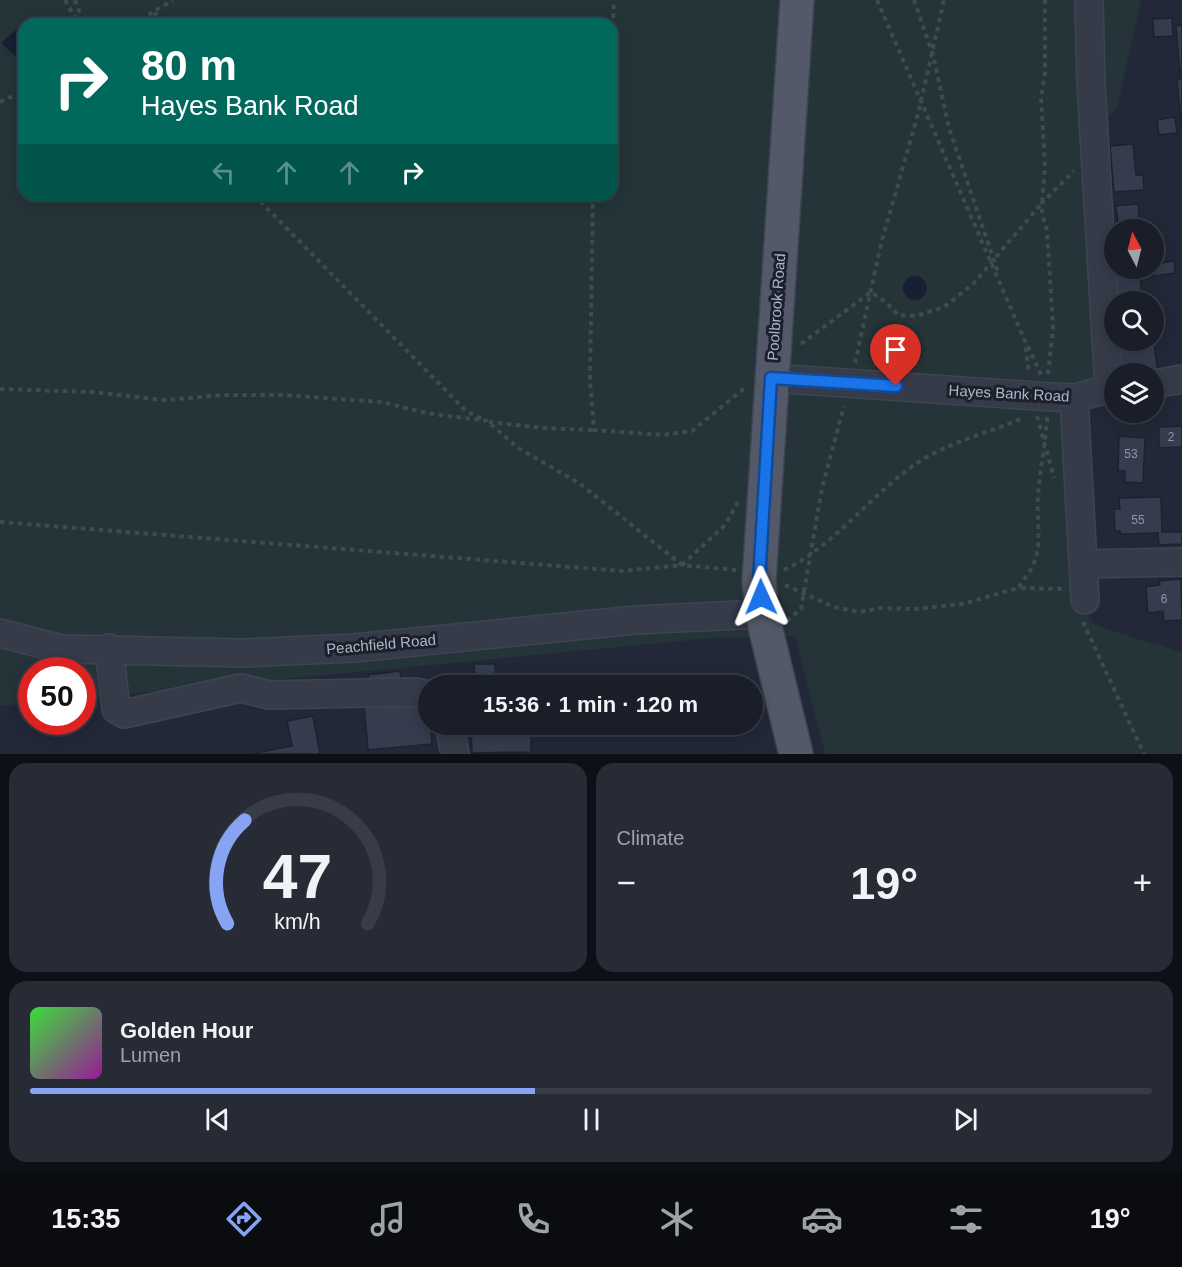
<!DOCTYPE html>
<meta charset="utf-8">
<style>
:root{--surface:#1a1e29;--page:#272b35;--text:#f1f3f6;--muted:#9fa2a8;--line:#383c46;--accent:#86a4f3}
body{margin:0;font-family:Arial,sans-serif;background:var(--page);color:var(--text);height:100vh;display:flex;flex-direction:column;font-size:22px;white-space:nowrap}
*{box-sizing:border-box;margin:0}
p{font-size:20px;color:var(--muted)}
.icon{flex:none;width:33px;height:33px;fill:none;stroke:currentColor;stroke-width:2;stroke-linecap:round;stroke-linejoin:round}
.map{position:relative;height:754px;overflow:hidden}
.side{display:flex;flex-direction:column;gap:9px;padding:9px;background:#0e1017;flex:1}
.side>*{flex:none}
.hud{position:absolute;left:18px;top:18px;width:600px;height:183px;border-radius:18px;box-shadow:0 3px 15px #0003,0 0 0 2px var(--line);background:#00695c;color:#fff;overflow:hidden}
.needle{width:39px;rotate:353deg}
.fabs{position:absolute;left:1104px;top:219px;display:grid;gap:12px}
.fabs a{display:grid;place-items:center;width:60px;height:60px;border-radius:50%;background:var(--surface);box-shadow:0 3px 15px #0003,0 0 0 2px var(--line);font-size:30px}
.speed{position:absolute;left:18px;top:657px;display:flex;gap:12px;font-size:30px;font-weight:700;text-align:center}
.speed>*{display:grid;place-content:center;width:78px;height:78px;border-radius:50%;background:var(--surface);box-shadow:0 3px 15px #0003,0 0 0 2px var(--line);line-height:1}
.speed .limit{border:9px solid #d22;background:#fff;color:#111}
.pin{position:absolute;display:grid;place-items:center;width:51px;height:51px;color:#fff;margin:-62px -26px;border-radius:50% 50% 50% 0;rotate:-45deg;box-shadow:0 0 6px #0007}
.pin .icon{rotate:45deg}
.me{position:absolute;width:66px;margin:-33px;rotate:359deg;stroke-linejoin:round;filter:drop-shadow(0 0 4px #0008)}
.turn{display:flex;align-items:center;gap:21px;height:126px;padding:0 24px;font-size:27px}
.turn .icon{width:78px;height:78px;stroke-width:2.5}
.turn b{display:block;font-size:42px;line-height:51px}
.lanes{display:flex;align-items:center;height:57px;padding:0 24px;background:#0003;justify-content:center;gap:30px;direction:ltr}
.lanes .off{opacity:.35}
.big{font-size:45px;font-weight:700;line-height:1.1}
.side .widget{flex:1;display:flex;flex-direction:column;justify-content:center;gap:9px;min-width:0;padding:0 21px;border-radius:18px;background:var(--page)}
.side .dial{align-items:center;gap:0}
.dial svg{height:156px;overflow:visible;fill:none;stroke:var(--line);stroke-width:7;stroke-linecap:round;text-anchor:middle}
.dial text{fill:var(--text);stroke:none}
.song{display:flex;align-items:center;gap:18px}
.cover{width:72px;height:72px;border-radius:9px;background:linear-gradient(135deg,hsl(120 70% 55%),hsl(300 70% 35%))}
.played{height:6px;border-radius:3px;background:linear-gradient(90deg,var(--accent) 45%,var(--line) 45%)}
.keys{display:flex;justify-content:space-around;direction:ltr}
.heat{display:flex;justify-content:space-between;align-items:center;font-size:33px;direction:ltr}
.side .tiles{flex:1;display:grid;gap:9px;grid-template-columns:1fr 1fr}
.widget:last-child{grid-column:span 2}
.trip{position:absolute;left:418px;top:675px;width:345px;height:60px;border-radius:30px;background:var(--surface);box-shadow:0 3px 15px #0003,0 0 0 2px var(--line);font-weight:700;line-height:60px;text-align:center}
.menu{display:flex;height:96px;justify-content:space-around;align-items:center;background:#0a0c10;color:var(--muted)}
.menu .icon{width:42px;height:42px}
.menu .on{color:var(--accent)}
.menu b{font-size:27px;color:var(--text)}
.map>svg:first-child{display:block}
.green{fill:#243438;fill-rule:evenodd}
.water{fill:#161f34}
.building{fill:#343c4e;stroke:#1c222e;stroke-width:1.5}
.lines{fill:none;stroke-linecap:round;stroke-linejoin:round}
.minor-casing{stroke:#3e4451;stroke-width:30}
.major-casing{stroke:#3e4451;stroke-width:36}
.path{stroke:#3c4d51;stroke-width:4;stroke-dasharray:4.5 4.5;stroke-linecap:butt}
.minor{stroke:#353b48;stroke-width:27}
.major{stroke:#535968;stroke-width:33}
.route-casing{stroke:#114b97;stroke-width:15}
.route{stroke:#1a73e8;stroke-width:10}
.labels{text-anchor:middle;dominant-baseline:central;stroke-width:6;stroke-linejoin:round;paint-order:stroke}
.number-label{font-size:12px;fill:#8f95a4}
.street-label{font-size:15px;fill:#b0b5c4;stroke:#1b202c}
</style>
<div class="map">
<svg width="1182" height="754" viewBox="0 0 1182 754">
<rect width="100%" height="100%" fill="#222837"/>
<path class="green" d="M0,0H1141L1117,108L1099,128L1114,340L1084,403L1091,554L1080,614L1085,611L1092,622L1105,629L1182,652V754H825L795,636L714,638L83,698L82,670H32L31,703L0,706ZM24,24H612V195H24Z"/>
<path class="water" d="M25,22L28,24H24V53L15,56L1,43Z
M903 288a12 12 0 1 1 24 0a12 12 0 1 1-24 0Z"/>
<path class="building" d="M1172,18L1173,36L1154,37L1153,19Z
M1182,25V72H1180L1176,26Z
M1177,79H1182V122H1181Z
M1175,117L1177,133L1159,135L1157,120Z
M1133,144L1136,175H1143L1144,190L1114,192L1110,146Z
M1138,204L1140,230H1119L1116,206Z
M1174,261L1175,273L1154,276V264Z
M1120,268H1146V274L1140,275L1142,302H1114L1113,275H1120Z
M1158,310L1159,320L1162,319L1164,334L1154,335V311Z
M1154,342L1158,375L1121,374L1117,347Z
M1182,426V447L1159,448V427Z
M1119,436L1145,438L1143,483L1125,482V471H1118Z
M1161,497L1162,532H1182V544L1159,545L1158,533L1120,534V531H1115L1114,509H1120L1119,498Z
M1181,579L1182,620L1164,621L1163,611L1148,613L1146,587L1160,585L1159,581Z
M474,664H495L496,686H475Z
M400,671L402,685L370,689L368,675Z
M710,676L711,686H659L658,682Z
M428,700L432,744L368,750L364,705Z
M313,716L320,754H251L292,746L287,721Z
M484,724H531V752L472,753L471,729H485Z"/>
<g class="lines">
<defs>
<path id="minor" d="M771,378L1051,397L1074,398L1109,389L1091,83L1089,0
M1154,384L1182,379
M1074,398L1085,600
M1083,564L1182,562
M0,633L62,649L243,653L354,648L635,620L762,614
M109,648L116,709L124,714L241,688L269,695L415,692L429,695
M449,724L455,754"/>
<path id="major" d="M796,754L762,614L759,581L797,0"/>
</defs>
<use href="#minor" class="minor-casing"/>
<use href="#major" class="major-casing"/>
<path class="path" d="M65,0L79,24
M75,0L84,24
M877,0L1025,341L1029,374
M914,0L933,55L949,128L999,275
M133,24L173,0
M151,24L157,11
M612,45L614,0
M612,80V102
M0,102L24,91
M254,195L466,411L482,419
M593,195L590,380L594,430L662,435L692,431L746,387
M801,344L871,292L886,302L898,315L916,316L944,307L973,284L1042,203L1045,166L1041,98L1045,73V0
M1028,346L1041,375
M855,363L881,244L918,114L944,0
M1048,374L1053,328L1047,230L1042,214V203L1074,171
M0,389L91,392L165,400L224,395H282L382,402L426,413L487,421L518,448L579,483L682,565L736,570
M1037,416L1054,478
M1047,417C1046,443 1040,468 1038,495C1036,516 1042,540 1035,560C1032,570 1024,579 1018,588L1064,589
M489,422L542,428L594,430
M0,522L622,571L682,565L725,525L738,502
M784,570C836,545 870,495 917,463C949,442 988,433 1023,418
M785,585L834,607L859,612L882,608L916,609L962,604L1018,588
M787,621L801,609L822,488L844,406
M1083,622L1144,754"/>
<use href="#minor" class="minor"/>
<use href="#major" class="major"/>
</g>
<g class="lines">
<defs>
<path id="route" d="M761,597L759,581L771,378L896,386"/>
</defs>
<use href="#route" class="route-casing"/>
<use href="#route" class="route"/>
</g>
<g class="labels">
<g class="number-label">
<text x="1171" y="437">2</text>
<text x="1131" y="454">53</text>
<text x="1138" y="520">55</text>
<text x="1164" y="599">6</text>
</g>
<g class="street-label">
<text transform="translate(776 307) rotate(-86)">Poolbrook Road</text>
<text transform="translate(1009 393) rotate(3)">Hayes Bank Road</text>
<text transform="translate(381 644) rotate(-5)">Peachfield Road</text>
</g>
</g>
</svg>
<div class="fabs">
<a><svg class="needle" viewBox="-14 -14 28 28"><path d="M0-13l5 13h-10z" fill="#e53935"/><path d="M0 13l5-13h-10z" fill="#9fa2a8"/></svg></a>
<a><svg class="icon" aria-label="search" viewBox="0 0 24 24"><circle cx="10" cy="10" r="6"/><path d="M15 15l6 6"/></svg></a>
<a><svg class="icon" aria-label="layers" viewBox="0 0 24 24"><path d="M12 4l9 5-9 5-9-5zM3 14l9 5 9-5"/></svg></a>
</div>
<div class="speed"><div class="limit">50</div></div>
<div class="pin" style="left:896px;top:386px;background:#d93025"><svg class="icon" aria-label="arrive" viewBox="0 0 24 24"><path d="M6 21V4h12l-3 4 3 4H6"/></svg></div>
<svg class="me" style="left:761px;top:597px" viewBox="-20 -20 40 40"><path d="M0-17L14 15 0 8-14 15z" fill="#1a73e8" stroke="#fff" stroke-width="4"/></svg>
<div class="trip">15:36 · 1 min · 120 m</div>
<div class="hud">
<div class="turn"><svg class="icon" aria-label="right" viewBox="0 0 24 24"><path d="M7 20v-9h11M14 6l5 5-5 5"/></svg><div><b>80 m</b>Hayes Bank Road</div></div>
<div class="lanes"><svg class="icon off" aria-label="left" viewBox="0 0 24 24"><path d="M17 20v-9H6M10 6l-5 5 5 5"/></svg><svg class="icon off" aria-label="ahead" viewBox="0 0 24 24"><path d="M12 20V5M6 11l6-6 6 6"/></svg><svg class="icon off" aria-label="ahead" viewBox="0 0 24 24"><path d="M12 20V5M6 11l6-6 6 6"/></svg><svg class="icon" aria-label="right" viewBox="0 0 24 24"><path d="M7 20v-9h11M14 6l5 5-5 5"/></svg></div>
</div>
</div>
<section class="side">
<div class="tiles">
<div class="widget dial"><svg viewBox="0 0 100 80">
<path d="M14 69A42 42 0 1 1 86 69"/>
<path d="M14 69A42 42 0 0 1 23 16" stroke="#86a4f3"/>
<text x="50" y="56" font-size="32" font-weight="700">47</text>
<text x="50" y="72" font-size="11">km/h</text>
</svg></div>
<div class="widget"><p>Climate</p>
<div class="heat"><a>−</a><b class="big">19°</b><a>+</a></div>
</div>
<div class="widget">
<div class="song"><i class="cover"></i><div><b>Golden Hour</b><p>Lumen</p></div></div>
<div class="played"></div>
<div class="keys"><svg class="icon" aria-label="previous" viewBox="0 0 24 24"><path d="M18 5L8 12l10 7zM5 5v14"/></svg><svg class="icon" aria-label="pause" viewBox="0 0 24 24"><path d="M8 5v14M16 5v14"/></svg><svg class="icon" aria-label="next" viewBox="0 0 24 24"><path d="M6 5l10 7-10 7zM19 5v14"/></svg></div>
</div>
</div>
</section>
<nav class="menu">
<b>15:35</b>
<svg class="icon on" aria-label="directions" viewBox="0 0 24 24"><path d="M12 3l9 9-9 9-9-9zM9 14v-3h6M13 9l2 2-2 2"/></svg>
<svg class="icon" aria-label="music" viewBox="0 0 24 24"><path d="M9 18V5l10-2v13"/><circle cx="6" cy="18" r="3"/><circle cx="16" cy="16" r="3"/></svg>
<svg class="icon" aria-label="phone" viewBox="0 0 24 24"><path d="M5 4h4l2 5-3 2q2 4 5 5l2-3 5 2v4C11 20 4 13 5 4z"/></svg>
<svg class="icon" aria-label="climate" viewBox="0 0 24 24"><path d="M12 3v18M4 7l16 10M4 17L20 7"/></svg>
<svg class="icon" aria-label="car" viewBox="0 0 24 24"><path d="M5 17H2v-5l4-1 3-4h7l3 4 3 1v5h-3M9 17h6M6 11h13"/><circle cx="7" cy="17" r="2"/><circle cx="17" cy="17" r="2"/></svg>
<svg class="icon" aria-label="filters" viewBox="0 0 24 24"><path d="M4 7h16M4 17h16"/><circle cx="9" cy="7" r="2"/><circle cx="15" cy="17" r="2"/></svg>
<b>19°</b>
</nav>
